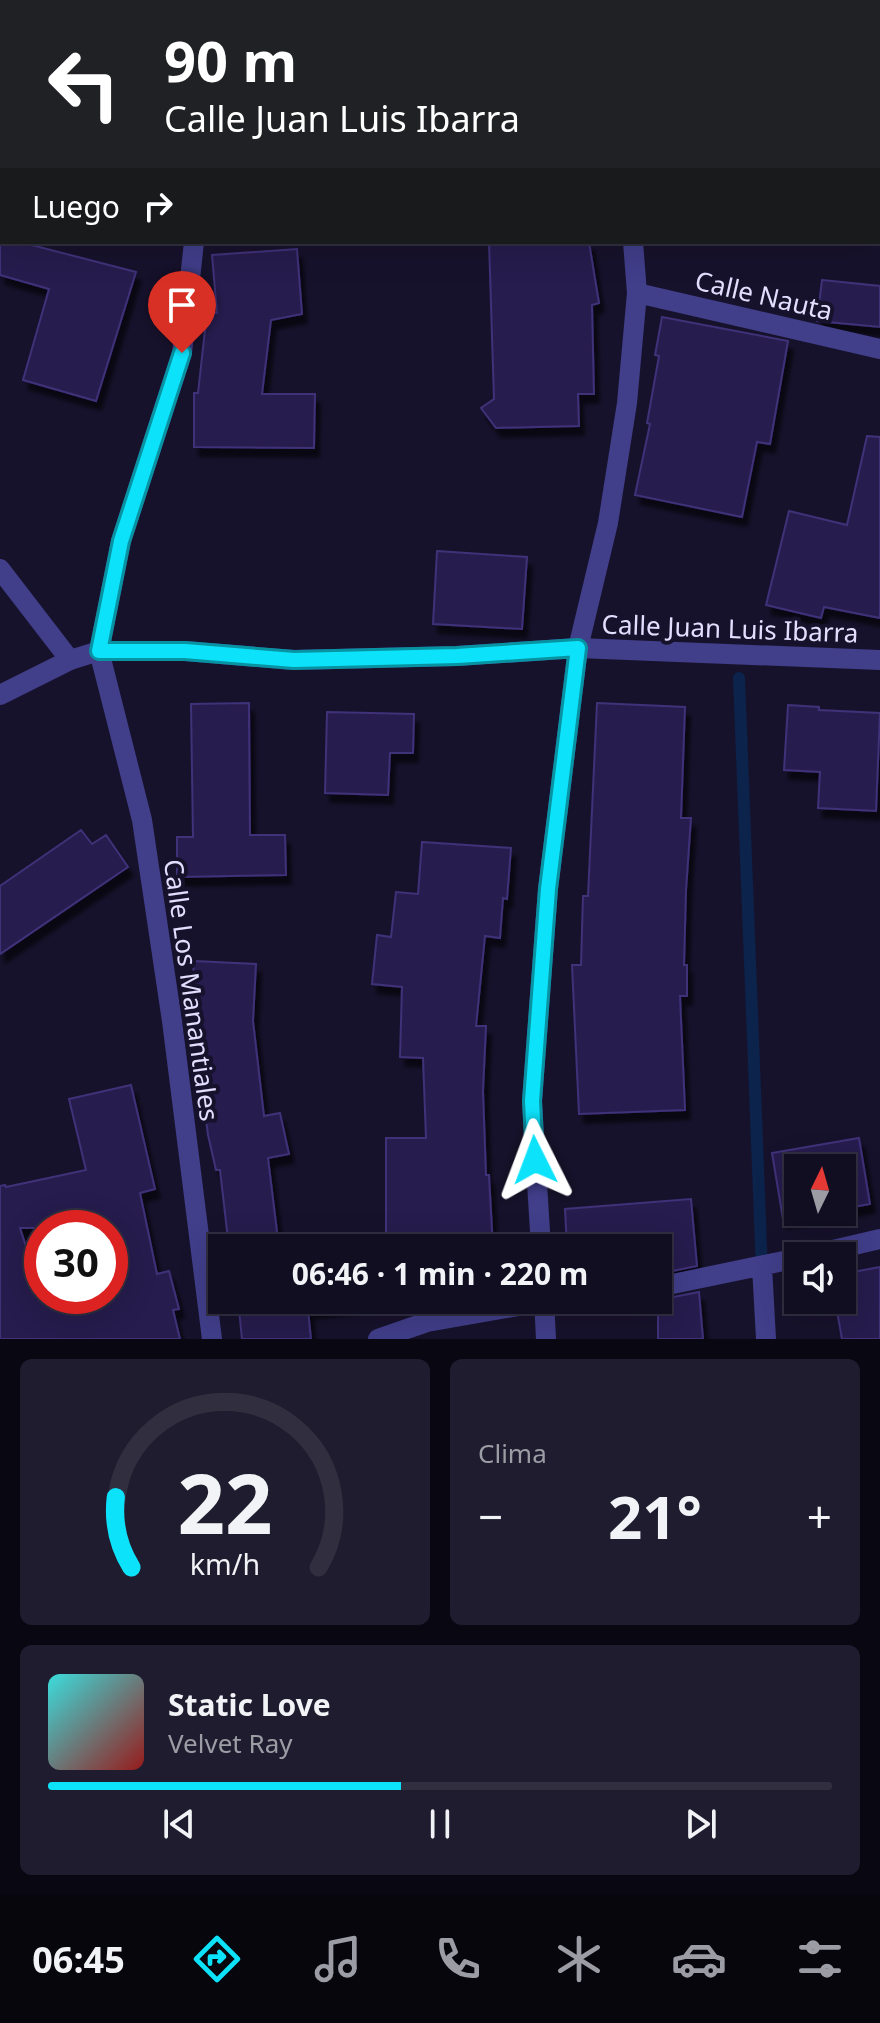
<!DOCTYPE html>
<html lang="es">
<meta charset="utf-8">
<style>
:root{--surface:#110e21;--page:#1e1c2e;--text:#f1f3f6;--muted:#9c9ca5;--line:#302e3f;--accent:#0de2fb}
body{margin:0;font-family:"Noto Sans",sans-serif;background:var(--page);color:var(--text);height:100vh;display:flex;flex-direction:column;font-size:30px;white-space:nowrap}
*{box-sizing:border-box;margin:0}
p{font-size:26px;color:var(--muted)}
.icon{flex:none;width:44px;height:44px;fill:none;stroke:currentColor;stroke-width:2;stroke-linecap:round;stroke-linejoin:round}
.map{position:relative;height:1339px;overflow:hidden}
.side{display:flex;flex-direction:column;gap:20px;padding:20px;background:#090812;flex:1}
.side>*{flex:none}
.banner{position:absolute;left:0px;top:0px;width:880px;height:244px;box-shadow:0 8px 32px #0002,0 0 0 2px var(--line);background:#202124;color:#fff;overflow:hidden}
.needle{width:52px;rotate:5deg}
.tools{position:absolute;left:784px;top:1154px;display:grid;gap:16px}
.tools a{display:grid;place-items:center;width:72px;height:72px;border-radius:0px;background:var(--surface);box-shadow:0 8px 32px #0002,0 0 0 2px var(--line);font-size:40px}
.speed{position:absolute;left:24px;top:1210px;display:flex;gap:16px;font-size:40px;font-weight:700;text-align:center}
.speed>*{display:grid;place-content:center;width:104px;height:104px;border-radius:50%;background:var(--surface);box-shadow:0 8px 32px #0002,0 0 0 2px var(--line);line-height:1}
.speed .limit{border:12px solid #d22;background:#fff;color:#111}
.pin{position:absolute;display:grid;place-items:center;width:68px;height:68px;color:#fff;margin:-82px -34px;border-radius:50% 50% 50% 0;rotate:-45deg;box-shadow:0 0 8px #0007}
.pin .icon{rotate:45deg}
.me{position:absolute;width:88px;margin:-44px;rotate:357deg;stroke-linejoin:round;filter:drop-shadow(0 0 6px #0008)}
.turn{display:flex;align-items:center;gap:28px;height:168px;padding:0 32px;font-size:36px}
.turn .icon{width:104px;height:104px;stroke-width:2.5}
.turn b{display:block;font-size:56px;line-height:68px}
.then{display:flex;align-items:center;height:76px;padding:0 32px;background:#0003;gap:16px;font-size:30px}
.big{font-size:60px;font-weight:700;line-height:1.1}
.side .tile{flex:1;display:flex;flex-direction:column;justify-content:center;gap:12px;min-width:0;padding:0 28px;border-radius:12px;background:var(--page)}
.side .dial{align-items:center;gap:0}
.dial svg{height:208px;overflow:visible;fill:none;stroke:var(--line);stroke-width:7;stroke-linecap:round;text-anchor:middle}
.dial text{fill:var(--text);stroke:none}
.song{display:flex;align-items:center;gap:24px}
.cover{width:96px;height:96px;border-radius:12px;background:linear-gradient(135deg,hsl(180 70% 55%),hsl(0 70% 35%))}
.played{height:8px;border-radius:4px;background:linear-gradient(90deg,var(--accent) 45%,var(--line) 45%)}
.keys{display:flex;justify-content:space-around;direction:ltr}
.heat{display:flex;justify-content:space-between;align-items:center;font-size:44px;direction:ltr}
.side .tiles{flex:1;display:grid;gap:20px;grid-template-columns:1fr 1fr}
.tile:last-child{grid-column:span 2}
.trip{position:absolute;left:208px;top:1234px;width:464px;height:80px;border-radius:0px;background:var(--surface);box-shadow:0 8px 32px #0002,0 0 0 2px var(--line);font-weight:700;line-height:80px;text-align:center}
.tabs{display:flex;height:128px;justify-content:space-around;align-items:center;background:#07060d;color:var(--muted)}
.tabs .icon{width:56px;height:56px}
.tabs .selected{color:var(--accent)}
.tabs b{font-size:36px;color:var(--text)}
.map>svg:first-child{display:block}
.lines{fill:none;stroke-linecap:round;stroke-linejoin:round}
.stream{stroke:#0c234b;stroke-width:12}
.building{fill:#281e4d;stroke:#3f3179;stroke-width:2;fill-rule:evenodd;filter:url(#shadow)}
.minor{stroke:#413e8a;stroke-width:20}
.tertiary{stroke:#413e8a;stroke-width:20}
.route-casing{stroke:#0893a3;stroke-width:20}
.route{stroke:#0de2fb;stroke-width:14}
.labels{text-anchor:middle;dominant-baseline:central;stroke-width:8;stroke-linejoin:round;paint-order:stroke}
.street-label{font-size:26px;fill:#e2defe;stroke:#17122c}
</style>
<div class="map">
<svg width="880" height="1339" viewBox="0 0 880 1339">
<defs>
<filter id="shadow"><feDropShadow dx="5" dy="9" stdDeviation="2" flood-color="#0009"/></filter>
</defs>
<rect width="100%" height="100%" fill="#17122c"/>
<g class="lines">
<path class="stream" d="M739,678L762,1271"/>
</g>
<path class="building" d="M0,237L2,242H20L136,272L96,401L23,380L49,289L0,275Z
M489,242H589L599,303L592,305L594,394H578L579,426L496,428L481,408L494,399Z
M297,249L302,314L271,320L262,394H315L314,448L194,447V393H198L207,312L217,313L212,255Z
M822,280L880,286V327L817,321Z
M662,317L788,341L770,444L757,442L742,517L635,495L650,424L647,423L659,356L655,355Z
M867,436L880,437V618L824,607L821,618L766,605L789,511L847,525Z
M437,551L527,557L522,629L433,624Z
M249,703L250,835H285L286,875L177,877V837H193L191,704Z
M597,703L685,707L681,818H691L686,890L684,965H687V996H680L685,1110L579,1114L572,965H581L583,896H588Z
M788,705L819,707V710L880,713L876,811L818,808L820,772L784,770Z
M327,712L414,714L413,753H390L388,795L325,793Z
M81,830L92,844L106,835L128,867L0,954V886Z
M422,842L511,848L507,899L503,898L500,938L485,936L476,1026H486L483,1091L486,1175H489L493,1248H386V1138H426L423,1058L400,1057L402,987L372,984L377,935L391,937L396,892L418,894Z
M194,961L256,964L253,1021L264,1116L280,1113L289,1154L268,1158L279,1248H229L220,1170H216L208,1135L195,1033H190Z
M131,1085L155,1189L140,1193L157,1274L169,1271L179,1309L173,1310L180,1339H0V1186L5,1185L6,1187L86,1170L69,1099ZM20,1228H110V1296H42Z
M859,1138L870,1204L842,1209V1168H798V1212H822L783,1219L772,1153Z
M691,1199L697,1266L658,1274V1248H567L565,1209Z
M355,1239L356,1248H280Z
M880,1267V1339H842L835,1300H842V1274Z
M699,1292L703,1339H658V1300Z
M238,1300H363V1303L308,1310L311,1339H242Z"/>
<g class="lines">
<path class="minor" d="M18,0L21,2
M238,0L239,2
M584,0L585,2
M194,242L182,353L121,541L99,651L142,820L172,1021L212,1339
M637,293L880,349
M0,569L70,660
M541,1248L532,1101L548,889L578,648L608,523L627,403L637,293L633,242
M807,1256L880,1239
M762,1266L766,1339
M658,1287L798,1258
M544,1300L546,1339
M378,1339L427,1322L552,1300"/>
<path class="tertiary" d="M0,695L70,660L99,651H185L294,660L457,656L578,648L880,660"/>
</g>
<g class="lines">
<defs>
<path id="route" d="M182,353L121,541L99,651H185L294,660L457,656L578,648L548,889L532,1101L535,1160"/>
</defs>
<use href="#route" class="route-casing"/>
<use href="#route" class="route"/>
</g>
<g class="labels">
<g class="street-label">
<text transform="translate(764 295) rotate(13)">Calle Nauta</text>
<text transform="translate(730 628) rotate(2)">Calle Juan Luis Ibarra</text>
<text transform="translate(192 990) rotate(82)">Calle Los Manantiales</text>
</g>
</g>
</svg>
<div class="tools">
<a><svg class="needle" viewBox="-14 -14 28 28"><path d="M0-13l5 13h-10z" fill="#e53935"/><path d="M0 13l5-13h-10z" fill="#9c9ca5"/></svg></a>
<a><svg class="icon" aria-label="sound" viewBox="0 0 24 24"><path d="M4 9h4l5-4v14l-5-4H4zM17 9q2 3 0 6"/></svg></a>
</div>
<div class="speed"><div class="limit">30</div></div>
<div class="pin" style="left:182px;top:353px;background:#d93025"><svg class="icon" aria-label="arrive" viewBox="0 0 24 24"><path d="M6 21V4h12l-3 4 3 4H6"/></svg></div>
<svg class="me" style="left:535px;top:1160px" viewBox="-20 -20 40 40"><path d="M0-17L14 15 0 8-14 15z" fill="#0de2fb" stroke="#fff" stroke-width="4"/></svg>
<div class="trip">06:46 · 1 min · 220 m</div>
<div class="banner">
<div class="turn"><svg class="icon" aria-label="left" viewBox="0 0 24 24"><path d="M17 20v-9H6M10 6l-5 5 5 5"/></svg><div><b>90 m</b>Calle Juan Luis Ibarra</div></div>
<div class="then">Luego<svg class="icon" aria-label="right" viewBox="0 0 24 24"><path d="M7 20v-9h11M14 6l5 5-5 5"/></svg></div>
</div>
</div>
<section class="side">
<div class="tiles">
<div class="tile dial"><svg viewBox="0 0 100 80">
<path d="M14 69A42 42 0 1 1 86 69"/>
<path d="M14 69A42 42 0 0 1 8 42" stroke="#0de2fb"/>
<text x="50" y="56" font-size="32" font-weight="700">22</text>
<text x="50" y="72" font-size="11">km/h</text>
</svg></div>
<div class="tile"><p>Clima</p>
<div class="heat"><a>−</a><b class="big">21°</b><a>+</a></div>
</div>
<div class="tile">
<div class="song"><i class="cover"></i><div><b>Static Love</b><p>Velvet Ray</p></div></div>
<div class="played"></div>
<div class="keys"><svg class="icon" aria-label="previous" viewBox="0 0 24 24"><path d="M18 5L8 12l10 7zM5 5v14"/></svg><svg class="icon" aria-label="pause" viewBox="0 0 24 24"><path d="M8 5v14M16 5v14"/></svg><svg class="icon" aria-label="next" viewBox="0 0 24 24"><path d="M6 5l10 7-10 7zM19 5v14"/></svg></div>
</div>
</div>
</section>
<nav class="tabs">
<b>06:45</b>
<svg class="icon selected" aria-label="directions" viewBox="0 0 24 24"><path d="M12 3l9 9-9 9-9-9zM9 14v-3h6M13 9l2 2-2 2"/></svg>
<svg class="icon" aria-label="music" viewBox="0 0 24 24"><path d="M9 18V5l10-2v13"/><circle cx="6" cy="18" r="3"/><circle cx="16" cy="16" r="3"/></svg>
<svg class="icon" aria-label="phone" viewBox="0 0 24 24"><path d="M5 4h4l2 5-3 2q2 4 5 5l2-3 5 2v4C11 20 4 13 5 4z"/></svg>
<svg class="icon" aria-label="climate" viewBox="0 0 24 24"><path d="M12 3v18M4 7l16 10M4 17L20 7"/></svg>
<svg class="icon" aria-label="car" viewBox="0 0 24 24"><path d="M5 17H2v-5l4-1 3-4h7l3 4 3 1v5h-3M9 17h6M6 11h13"/><circle cx="7" cy="17" r="2"/><circle cx="17" cy="17" r="2"/></svg>
<svg class="icon" aria-label="filters" viewBox="0 0 24 24"><path d="M4 7h16M4 17h16"/><circle cx="9" cy="7" r="2"/><circle cx="15" cy="17" r="2"/></svg>
</nav>
